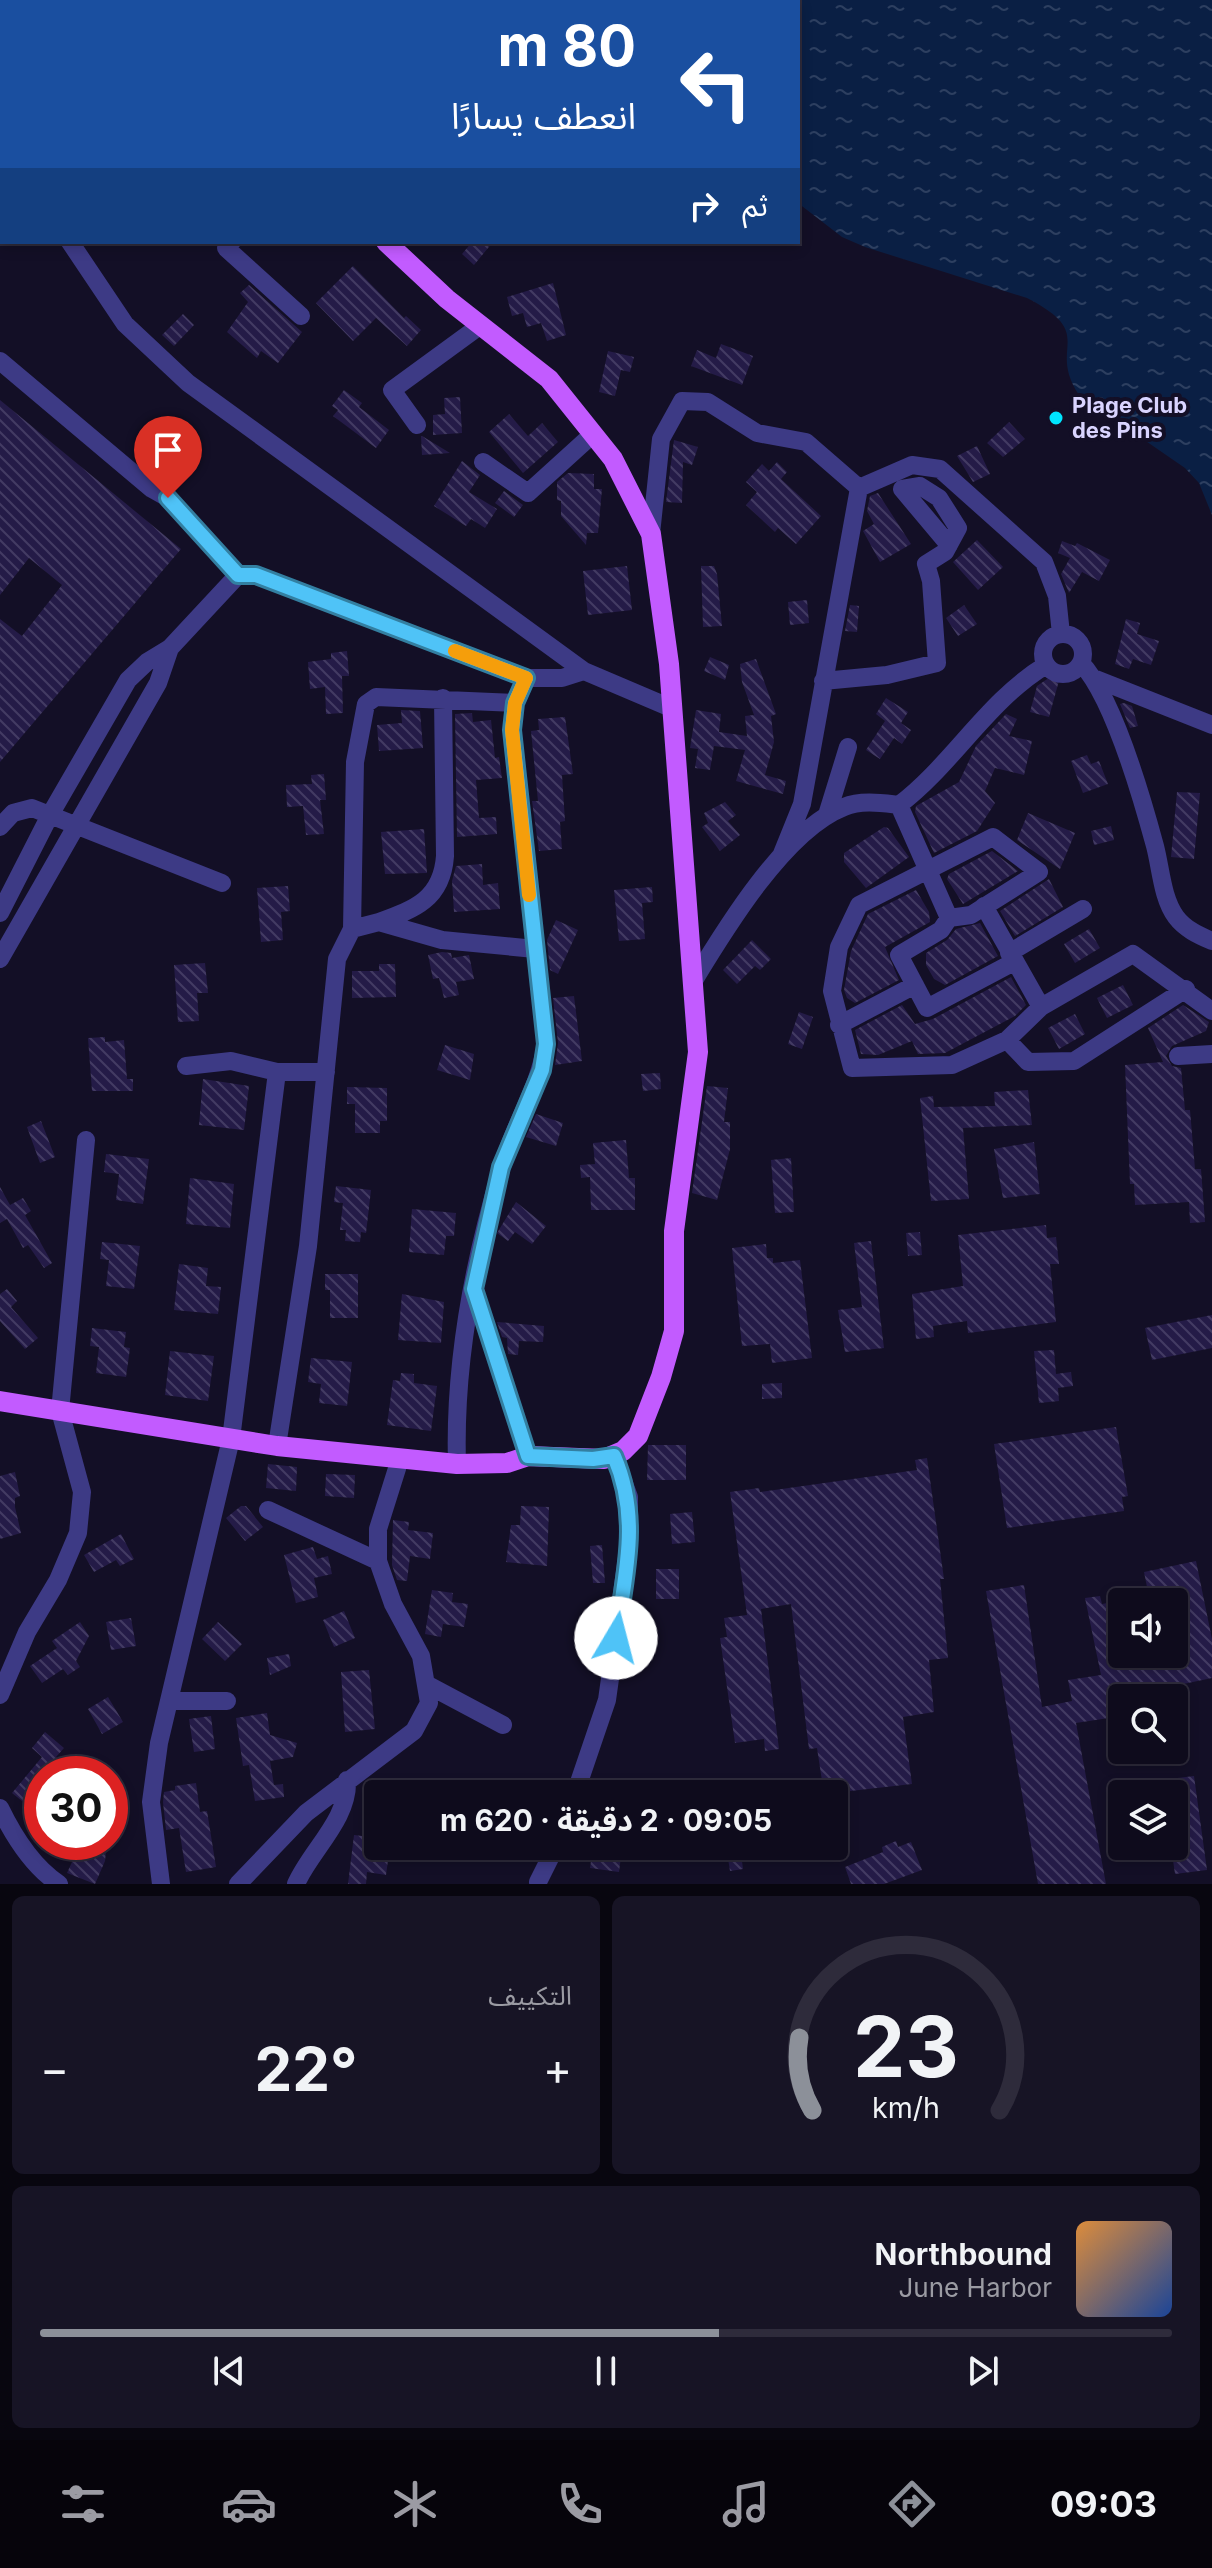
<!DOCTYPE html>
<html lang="ar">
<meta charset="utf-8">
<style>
:root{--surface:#0e0b1c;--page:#171425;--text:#f1f3f6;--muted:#9b9ba3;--line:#2e2b3b;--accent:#8c9099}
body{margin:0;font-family:Inter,"Noto Sans Arabic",sans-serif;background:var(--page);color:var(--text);direction:rtl;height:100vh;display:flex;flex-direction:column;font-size:30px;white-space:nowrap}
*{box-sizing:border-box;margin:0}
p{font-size:26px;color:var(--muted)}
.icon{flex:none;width:44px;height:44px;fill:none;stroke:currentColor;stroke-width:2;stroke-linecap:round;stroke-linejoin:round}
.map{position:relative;height:1884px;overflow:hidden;direction:ltr}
.details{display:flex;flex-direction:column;gap:12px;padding:12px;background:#08060f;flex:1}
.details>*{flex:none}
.hud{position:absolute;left:0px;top:0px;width:800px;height:244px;box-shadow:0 4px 12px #0003,0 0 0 2px var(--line);direction:rtl;background:#1a4fa0;color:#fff;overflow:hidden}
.tools{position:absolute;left:1108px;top:1588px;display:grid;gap:16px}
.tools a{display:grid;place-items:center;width:80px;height:80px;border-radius:8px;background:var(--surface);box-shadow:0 4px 12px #0003,0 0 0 2px var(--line);font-size:40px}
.speed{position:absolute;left:24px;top:1756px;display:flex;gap:16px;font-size:40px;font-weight:700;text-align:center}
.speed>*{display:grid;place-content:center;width:104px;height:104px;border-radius:50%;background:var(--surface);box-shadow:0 4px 12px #0003,0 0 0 2px var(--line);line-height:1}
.speed .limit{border:12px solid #d22;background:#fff;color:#111}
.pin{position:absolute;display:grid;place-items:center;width:68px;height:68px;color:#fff;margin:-82px -34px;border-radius:50% 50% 50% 0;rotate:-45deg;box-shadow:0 0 8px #0007}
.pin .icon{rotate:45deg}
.me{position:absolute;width:88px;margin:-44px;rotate:8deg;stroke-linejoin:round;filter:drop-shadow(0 0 6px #0008)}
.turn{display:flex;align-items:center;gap:28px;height:168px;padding:0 32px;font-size:36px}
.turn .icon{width:104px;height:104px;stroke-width:2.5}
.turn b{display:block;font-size:56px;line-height:68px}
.then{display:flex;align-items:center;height:76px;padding:0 32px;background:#0003;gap:16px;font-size:30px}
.big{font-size:60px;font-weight:700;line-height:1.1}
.details .card{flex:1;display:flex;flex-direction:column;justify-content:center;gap:12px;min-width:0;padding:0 28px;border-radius:12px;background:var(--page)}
.details .dial{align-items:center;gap:0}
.dial svg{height:208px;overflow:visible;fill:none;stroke:var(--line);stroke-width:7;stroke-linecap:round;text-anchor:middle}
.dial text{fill:var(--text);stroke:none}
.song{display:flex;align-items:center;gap:24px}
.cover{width:96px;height:96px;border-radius:12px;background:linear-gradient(135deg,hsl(30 70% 55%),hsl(220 70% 35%))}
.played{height:8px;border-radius:4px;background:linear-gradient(90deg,var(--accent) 60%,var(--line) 60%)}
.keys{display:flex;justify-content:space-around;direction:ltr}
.heat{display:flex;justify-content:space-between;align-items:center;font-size:44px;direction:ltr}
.details .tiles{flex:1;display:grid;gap:12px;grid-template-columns:1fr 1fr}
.card:last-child{grid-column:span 2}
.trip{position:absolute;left:364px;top:1780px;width:484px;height:80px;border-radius:8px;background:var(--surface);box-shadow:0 4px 12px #0003,0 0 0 2px var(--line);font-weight:700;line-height:80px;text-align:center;direction:rtl}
.menu{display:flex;height:128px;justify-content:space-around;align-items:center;background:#06040b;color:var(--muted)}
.menu .icon{width:56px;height:56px}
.menu .current{color:var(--accent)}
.menu b{font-size:36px;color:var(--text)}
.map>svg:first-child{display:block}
.water{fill:url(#water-ripples)}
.building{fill:url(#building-back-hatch)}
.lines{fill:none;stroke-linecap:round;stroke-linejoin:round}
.minor{stroke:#3d3a85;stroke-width:18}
.major{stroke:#c25bff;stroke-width:20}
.route-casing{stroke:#337fa1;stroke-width:20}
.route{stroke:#4fc3f7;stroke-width:14}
.slow{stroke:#f59e0b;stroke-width:14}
.poi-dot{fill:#00e5ff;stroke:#130f26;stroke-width:3}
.labels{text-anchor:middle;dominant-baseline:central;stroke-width:8;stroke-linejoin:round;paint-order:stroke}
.poi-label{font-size:22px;font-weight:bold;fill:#d9d4ff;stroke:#130f26;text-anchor:start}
</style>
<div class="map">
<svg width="1212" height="1884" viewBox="0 0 1212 1884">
<defs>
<pattern id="water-ripples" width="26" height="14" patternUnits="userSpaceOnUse" patternTransform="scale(2)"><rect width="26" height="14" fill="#0a1f44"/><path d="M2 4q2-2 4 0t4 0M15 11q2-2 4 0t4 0" fill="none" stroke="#2d3f60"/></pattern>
<pattern id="building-back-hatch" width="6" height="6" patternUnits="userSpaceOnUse" patternTransform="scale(2)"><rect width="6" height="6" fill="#241b47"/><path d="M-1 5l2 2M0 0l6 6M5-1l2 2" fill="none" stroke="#433b63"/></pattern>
</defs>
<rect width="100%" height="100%" fill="#130f26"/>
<path class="water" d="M385,0H1212V515L1199,483L1185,468L1079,395C1046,346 1099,335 1027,298L865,247L842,237L798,203V2Z"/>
<path class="building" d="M472,242H493L474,265L462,254Z
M353,266L404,318L406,316L421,330L407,346L376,318L353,341L316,303Z
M553,283L566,335L547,341L541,323L527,327L523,313L512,316L507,297Z
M249,285L302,332L278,363L261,351L257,358L227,332L248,302L240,293Z
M183,314L194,325L174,346L162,335Z
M721,344L753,356L742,385L691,366L697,350L716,358Z
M608,351L634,357L630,372L621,370L615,396L599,392Z
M344,390L362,403L359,407L389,430L376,448L333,416L338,410L332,406Z
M460,397L462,433L433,435V415L445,414L444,398Z
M0,400L181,549L0,762V619L22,636L62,585L29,558L0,595Z
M509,414L528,436L542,423L558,442L523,473L489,432Z
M1009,422L1025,439L1003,457L987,443Z
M421,436H422L450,453L422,455Z
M674,440L698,447L692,465L683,462L682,503L666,502Z
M977,446L990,474L973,482L957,456Z
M462,461L480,475L469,492L497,509L485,528L471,519L466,526L434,506Z
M777,462L787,472L781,479L821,516L796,544L778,528L775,532L746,505L757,492L746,482L762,464L769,471Z
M568,473L594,474V489H602L598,533H587L586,545L561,516V501L557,500V482Z
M504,491L523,505L514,517L495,503Z
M878,493L911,544L880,562L863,531L874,524L867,511L870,496Z
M977,540L1003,567L978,590L953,562Z
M1062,541L1075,546L1077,543L1110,560L1099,581L1082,572L1069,593L1061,574L1070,558L1058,553Z
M627,566L632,610L588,615L583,571Z
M701,566H714L717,574L722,626L703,627Z
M807,600L809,623L790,625L788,602Z
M850,605L859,606L857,632L845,631Z
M964,605L977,624L958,636L946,618Z
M1126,619L1140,623L1137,634L1159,641L1151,665L1133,659L1129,669L1115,664Z
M347,651L349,676H342L343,713L326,714L325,687L310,689L308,662L331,659V653Z
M710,657L729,665L725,680L704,671Z
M756,659L776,714L771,716L774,742L765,775L786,781L783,794L736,781L745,750L714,746L710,770L695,768L698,749L690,748L696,710L721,714L719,732L747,736L745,716L754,715L742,682L740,664Z
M1053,675L1060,677L1049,717L1030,712L1037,686Z
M886,698L908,712L901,723L911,730L902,744L894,738L880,759L866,750L885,721L876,714Z
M1124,703L1132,706L1138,726L1130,728L1120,704Z
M401,710L420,711L423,748L379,751L377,725L402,723Z
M472,713L473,722L491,720L495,758L499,757L502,778L476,780L479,818L496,817L497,834L457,837L455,714Z
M1006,714L1017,719L1009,736L1032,741L1024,775L995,768L985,791L995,803L977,831L934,853L915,812L916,806L959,782L976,746Z
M565,717L573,774L562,775L565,821L560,822L562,849L539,851L532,801H538L531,731L539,730L538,719Z
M1087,755L1091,764L1099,761L1108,784L1083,793L1071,761Z
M324,774L326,800H320L324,834L306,835L303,806L287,807L286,785L312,784L311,775Z
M1177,792L1200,793L1194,859L1171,857Z
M725,802L736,815L728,821L740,835L720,851L702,827L708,823L704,813Z
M1028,813L1075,833L1060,869L1017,840Z
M1111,826L1114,840L1094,845L1091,831Z
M884,827L888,828L909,857L866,888L844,862V853Z
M424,829L427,873L385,874L381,832Z
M992,851L1018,871L963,904L947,879L949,874Z
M482,864L483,885L498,883L500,909L454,912L452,881L456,866Z
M1049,879L1063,907L1015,936L1000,911Z
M288,886L290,911L281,912L283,940L261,942L257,888Z
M652,887L653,902L642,903L645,939L619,941L614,890Z
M916,890L929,912L930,922L885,947L899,980L855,1003L847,998L844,990L851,951L868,914Z
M556,920L578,930L558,974L550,970L547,940Z
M980,923L998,956L945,985L934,979L926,965V953L947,940L956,929Z
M1089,929L1100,948L1075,963L1064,944Z
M752,940L771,959L760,970L755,966L737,984L723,970Z
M442,952L451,953L452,958L469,955L474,979L456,982L459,995L444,998L439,978L433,979L428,955Z
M205,963L208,993H197L199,1021L178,1022L174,965Z
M379,964H395L396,997L352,998V971H379Z
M1011,977L1026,1005L1015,1016L945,1053L918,1054L912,1041L878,1055L861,1054L855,1030L902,1005L915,1024L933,1019Z
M1123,985L1133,1005L1107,1018L1097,998Z
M574,996L582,1061L555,1065L558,1043L553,998Z
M1183,1005L1209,1022L1206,1031L1172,1046L1166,1056L1172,1066L1181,1068L1185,1110H1190L1195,1169H1201L1205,1222L1190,1223L1189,1202L1135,1205L1134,1184H1130L1125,1065L1163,1062L1148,1028Z
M799,1012L813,1017L802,1049L788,1044Z
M1075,1014L1085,1034L1059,1049L1048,1028Z
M105,1037V1042L124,1040L127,1079H133V1091H92L88,1038Z
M445,1045L474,1054L470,1080L437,1070Z
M660,1073L661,1089L643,1091L641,1074Z
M203,1079L249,1086L244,1130L199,1125Z
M707,1086L728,1088L724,1122H730V1149L717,1200L692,1193Z
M347,1087L387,1088V1121H380V1133H355V1104H347Z
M1028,1090L1032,1125L963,1128L969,1199L931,1201L920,1098L933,1096L934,1107L995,1106L994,1092Z
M536,1114L563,1123L556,1146L526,1137Z
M41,1121L55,1157L40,1163L27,1127Z
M626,1140L629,1178H635V1210H591L590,1177L581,1178L580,1165L595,1164L593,1143Z
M1034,1142L1040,1194L1003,1198L994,1149Z
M106,1154L149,1159L143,1204L116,1200L119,1174L104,1172Z
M791,1158L794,1212L775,1213L771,1160Z
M190,1178L234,1184L230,1228L186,1224Z
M336,1186L371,1190L366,1233L361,1232L360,1242L345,1241L346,1230H340L343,1203L334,1202Z
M0,1187L10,1205L23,1198L31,1211L25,1215L52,1263L44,1268L28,1245L23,1248L7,1219L0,1223Z
M516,1202L546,1226L532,1244L515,1232L508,1241L497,1233Z
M412,1209L456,1213L454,1236H446L444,1255L409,1252Z
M1046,1225L1047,1238L1056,1237L1059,1264H1050L1056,1322L968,1333L967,1321L933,1326L934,1337L916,1339L912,1294L963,1286L958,1235Z
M920,1232L922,1255L908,1256L906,1233Z
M871,1241L884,1348L845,1352L838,1310L862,1307L854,1243Z
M102,1242L140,1246L134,1289L106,1286L109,1260L100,1259Z
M766,1244L767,1258H773V1263L800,1260L812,1358L772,1363L770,1344L742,1346L732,1248Z
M179,1264L208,1268L206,1286L221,1287L218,1314L174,1310Z
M325,1274H358V1318H330V1290H325Z
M7,1289L17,1301L11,1307L38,1338L25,1349L0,1321V1294Z
M402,1294L444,1302L441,1343L398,1340Z
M1212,1315V1348L1152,1360L1145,1328Z
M497,1322L544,1326L543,1342L519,1341L518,1355L508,1354L507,1338L502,1337Z
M92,1328L126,1332L124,1347L130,1348L126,1377L96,1373L99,1347L90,1346Z
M1054,1350L1056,1374L1071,1372L1073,1386L1058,1388L1059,1401L1039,1403L1034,1351Z
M170,1351L214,1356L208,1401L165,1395Z
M311,1358L352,1362L347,1406L319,1403L321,1384L308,1382Z
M401,1373L414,1374V1383L437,1386L431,1431L387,1425L393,1380L400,1381Z
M782,1383V1398L762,1399V1384Z
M1116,1427L1128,1496L1122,1497L1124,1511L1007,1528L994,1444Z
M648,1445H686V1480H647Z
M927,1458L944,1579H940L948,1658L929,1660L934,1712L903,1717L912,1784L824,1794L817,1748L809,1749L791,1604L761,1609L779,1749L765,1751L764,1739L735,1743L720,1638L727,1637L724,1618L747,1615L730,1492L759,1488L760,1492L917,1470L915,1460Z
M268,1464L297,1467L296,1491L266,1488Z
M15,1472L20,1496L15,1498V1507L21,1533L0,1539V1476Z
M326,1474L355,1475L354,1498L325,1496Z
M241,1506H246L263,1527L245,1541L226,1518Z
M521,1506L549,1507L547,1566L506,1562L511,1525H520Z
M692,1512L695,1542L672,1544L670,1514Z
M393,1520L409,1522L408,1530L433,1533L430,1559L410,1556L407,1581L397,1580L392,1565Z
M121,1534L134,1559L120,1566L116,1560L94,1572L84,1555Z
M602,1545L605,1583H593L590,1546Z
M313,1547L317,1559L328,1556L332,1574L314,1578L318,1597L296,1603L284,1555Z
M1196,1561L1212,1639V1678L1169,1687L1171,1698H1122V1716L1076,1723L1106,1884H1038L986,1591L1024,1585L1042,1707L1072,1701L1068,1680L1101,1675L1085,1598L1100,1596L1102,1604L1118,1601L1122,1654L1128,1670L1163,1665L1161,1654H1174V1602H1150L1144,1572Z
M656,1569H679V1599H656Z
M432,1590L453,1593L452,1602L468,1604L464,1627L443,1624L441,1637L425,1634Z
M344,1611L355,1638L334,1647L323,1620Z
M131,1618L136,1646L111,1650L106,1622Z
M80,1622L89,1636L76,1661L80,1667L68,1675L63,1669L42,1683L30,1666L57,1648L52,1641Z
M218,1622L242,1644L225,1661L202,1639Z
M289,1654L291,1666L270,1675L267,1658Z
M369,1670L375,1729L345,1732L341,1672Z
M108,1697L123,1722L102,1734L88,1709Z
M267,1713L270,1735L297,1743L293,1757L270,1761L274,1785L283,1784L284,1797L255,1801L249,1765L243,1766L236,1718Z
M211,1716L215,1749L194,1752L189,1719Z
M45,1732L64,1748L56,1757L68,1767L62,1774H42V1788L27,1805L12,1793L42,1757L32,1748Z
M1194,1776L1207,1870L1175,1874L1171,1846H1174V1794H1164L1162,1780Z
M196,1783L200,1812L207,1811L216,1867L186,1872L179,1828L166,1830L163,1802L164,1792L175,1790V1786Z
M354,1835L378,1838V1846H390L386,1875L367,1872L366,1884H348Z
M896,1841L898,1847L911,1842L922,1870L884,1884H851L845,1867L883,1852L882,1847Z
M81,1842H107L105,1861L95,1884L67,1873Z
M593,1846L622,1849L619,1872L590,1868Z
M726,1846H740L743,1869L730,1871Z"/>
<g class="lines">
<path class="minor" d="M0,129L2,132
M70,242L125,324L188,383L584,671L671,708
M232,242L226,248L301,316
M0,361L152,489L168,498L238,575
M417,425L392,390L481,325
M483,462L528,493L593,434
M859,488L912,465L940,469L1044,562L1057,596L1061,634
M651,534L661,439L682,401L708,402L757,433L806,442L859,488L802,804L781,856
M1043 654a20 20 0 1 1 40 0a20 20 0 1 1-40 0Z
M1081,663C1113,697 1142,798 1155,846C1161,869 1162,898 1176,917C1185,929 1198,935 1212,941
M1096,679L1212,725
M823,681L887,675L937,663L931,581L926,564L945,552L958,528L939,498L920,486L902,489L949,545
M899,805L949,918
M827,815L848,747
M0,827L13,813L32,808L222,883
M984,906L1041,1007
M0,913L50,815L128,680L147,662L170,648L238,575H256L526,678H562L584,671
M379,922C415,909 442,899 445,856L443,698
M352,929L355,762L366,704L376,697L515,703
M1009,953L1083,909
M0,959L158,683L170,648
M1014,962L927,1008L899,955L941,930L949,918L971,915L1039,872L993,837L859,905L839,947L832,991L852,1068L952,1065L1007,1040L1041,1007L1133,954L1212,1011
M693,982C725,929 785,830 844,807C861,800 881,803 899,805C953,764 987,701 1046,665
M839,1025L915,985
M1007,1040L1028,1062L1074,1061L1186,989
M1178,1056L1212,1054
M186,1066L231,1061L277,1072H326
M475,1292L528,1456
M277,1446L308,1246L337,959L352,929L379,922L442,940L535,949
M457,1464C454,1366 473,1264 501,1170C513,1126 539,1089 546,1044L512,730L515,703L526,678
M268,1510L378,1561
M426,1684L503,1725
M0,1695L27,1632L58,1580L78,1533L82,1492L60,1411L86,1140
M169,1701H227
M575,1794L607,1700L629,1543V1497L614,1456
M0,1808C14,1837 32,1866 59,1884
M538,1882L556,1846
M161,1884L151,1802L159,1743L231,1439L277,1072
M238,1884L306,1813L414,1731L429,1703L421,1656L393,1604L378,1561V1529L400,1459
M296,1884C311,1850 349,1819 347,1780"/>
<path class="major" d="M103,0L105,2
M0,1401L277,1446L457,1464L507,1463L528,1456L604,1459L623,1451L638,1436L661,1377L674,1331V1231L698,1052L669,664L651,534L613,459L549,379L447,299L386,242"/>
</g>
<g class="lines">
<defs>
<path id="route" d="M168,498L238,575H256L526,678L515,703L512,730L546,1044L542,1070L501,1167L474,1289L528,1456L593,1459L614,1456C641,1519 625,1573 616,1638"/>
</defs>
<use href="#route" class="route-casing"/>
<use href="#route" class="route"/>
<path class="slow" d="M455,651L526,678L515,703L512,730L529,895"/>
</g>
<circle class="poi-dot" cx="1056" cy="418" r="8"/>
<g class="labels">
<g class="poi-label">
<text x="1072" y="405">Plage Club<tspan x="1072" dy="25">des Pins</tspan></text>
</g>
</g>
</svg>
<div class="tools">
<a><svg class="icon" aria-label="sound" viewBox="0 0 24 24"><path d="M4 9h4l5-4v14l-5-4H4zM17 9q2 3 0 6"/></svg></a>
<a><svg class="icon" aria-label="search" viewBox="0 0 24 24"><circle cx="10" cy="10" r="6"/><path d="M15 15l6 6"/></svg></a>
<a><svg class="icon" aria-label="layers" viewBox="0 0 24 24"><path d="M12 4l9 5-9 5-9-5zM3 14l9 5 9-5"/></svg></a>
</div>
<div class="speed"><div class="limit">30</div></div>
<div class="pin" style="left:168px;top:498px;background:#d93025"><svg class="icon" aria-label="arrive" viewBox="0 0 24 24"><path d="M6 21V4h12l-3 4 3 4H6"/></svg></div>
<svg class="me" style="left:616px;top:1638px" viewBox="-20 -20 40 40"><circle r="19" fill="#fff"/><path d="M0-13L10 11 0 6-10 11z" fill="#4fc3f7"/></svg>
<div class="trip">09:05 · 2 دقيقة · 620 m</div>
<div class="hud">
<div class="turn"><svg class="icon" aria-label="left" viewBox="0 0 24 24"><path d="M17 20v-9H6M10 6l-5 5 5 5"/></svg><div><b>80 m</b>انعطف يسارًا</div></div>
<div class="then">ثم<svg class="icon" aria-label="right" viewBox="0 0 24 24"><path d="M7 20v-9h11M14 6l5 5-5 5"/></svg></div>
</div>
</div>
<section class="details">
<div class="tiles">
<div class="card dial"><svg viewBox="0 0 100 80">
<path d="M14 69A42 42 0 1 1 86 69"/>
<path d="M14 69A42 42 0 0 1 9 41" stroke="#8c9099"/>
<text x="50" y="56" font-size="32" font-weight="700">23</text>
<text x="50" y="72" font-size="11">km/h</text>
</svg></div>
<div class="card"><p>التكييف</p>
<div class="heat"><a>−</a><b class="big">22°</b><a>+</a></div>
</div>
<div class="card">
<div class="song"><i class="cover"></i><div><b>Northbound</b><p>June Harbor</p></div></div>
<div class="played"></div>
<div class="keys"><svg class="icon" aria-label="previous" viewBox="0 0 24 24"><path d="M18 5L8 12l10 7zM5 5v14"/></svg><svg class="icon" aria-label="pause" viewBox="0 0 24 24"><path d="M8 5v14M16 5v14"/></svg><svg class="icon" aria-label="next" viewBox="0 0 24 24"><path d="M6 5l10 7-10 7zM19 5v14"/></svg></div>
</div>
</div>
</section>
<nav class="menu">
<b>09:03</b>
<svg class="icon current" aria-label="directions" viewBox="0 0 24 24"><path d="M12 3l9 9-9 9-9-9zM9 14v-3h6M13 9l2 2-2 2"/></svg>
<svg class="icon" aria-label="music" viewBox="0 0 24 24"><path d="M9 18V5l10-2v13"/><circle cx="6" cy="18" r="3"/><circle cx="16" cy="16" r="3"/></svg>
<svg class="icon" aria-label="phone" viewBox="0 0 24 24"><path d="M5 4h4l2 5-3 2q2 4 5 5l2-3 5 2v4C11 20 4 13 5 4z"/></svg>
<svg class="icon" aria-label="climate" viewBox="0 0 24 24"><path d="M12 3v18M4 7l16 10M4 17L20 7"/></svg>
<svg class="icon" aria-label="car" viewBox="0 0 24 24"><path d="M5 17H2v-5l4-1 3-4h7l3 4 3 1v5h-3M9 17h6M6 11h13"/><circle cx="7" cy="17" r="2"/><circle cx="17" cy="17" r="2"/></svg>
<svg class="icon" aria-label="filters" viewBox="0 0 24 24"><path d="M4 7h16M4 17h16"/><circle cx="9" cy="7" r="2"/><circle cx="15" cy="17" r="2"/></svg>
</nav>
